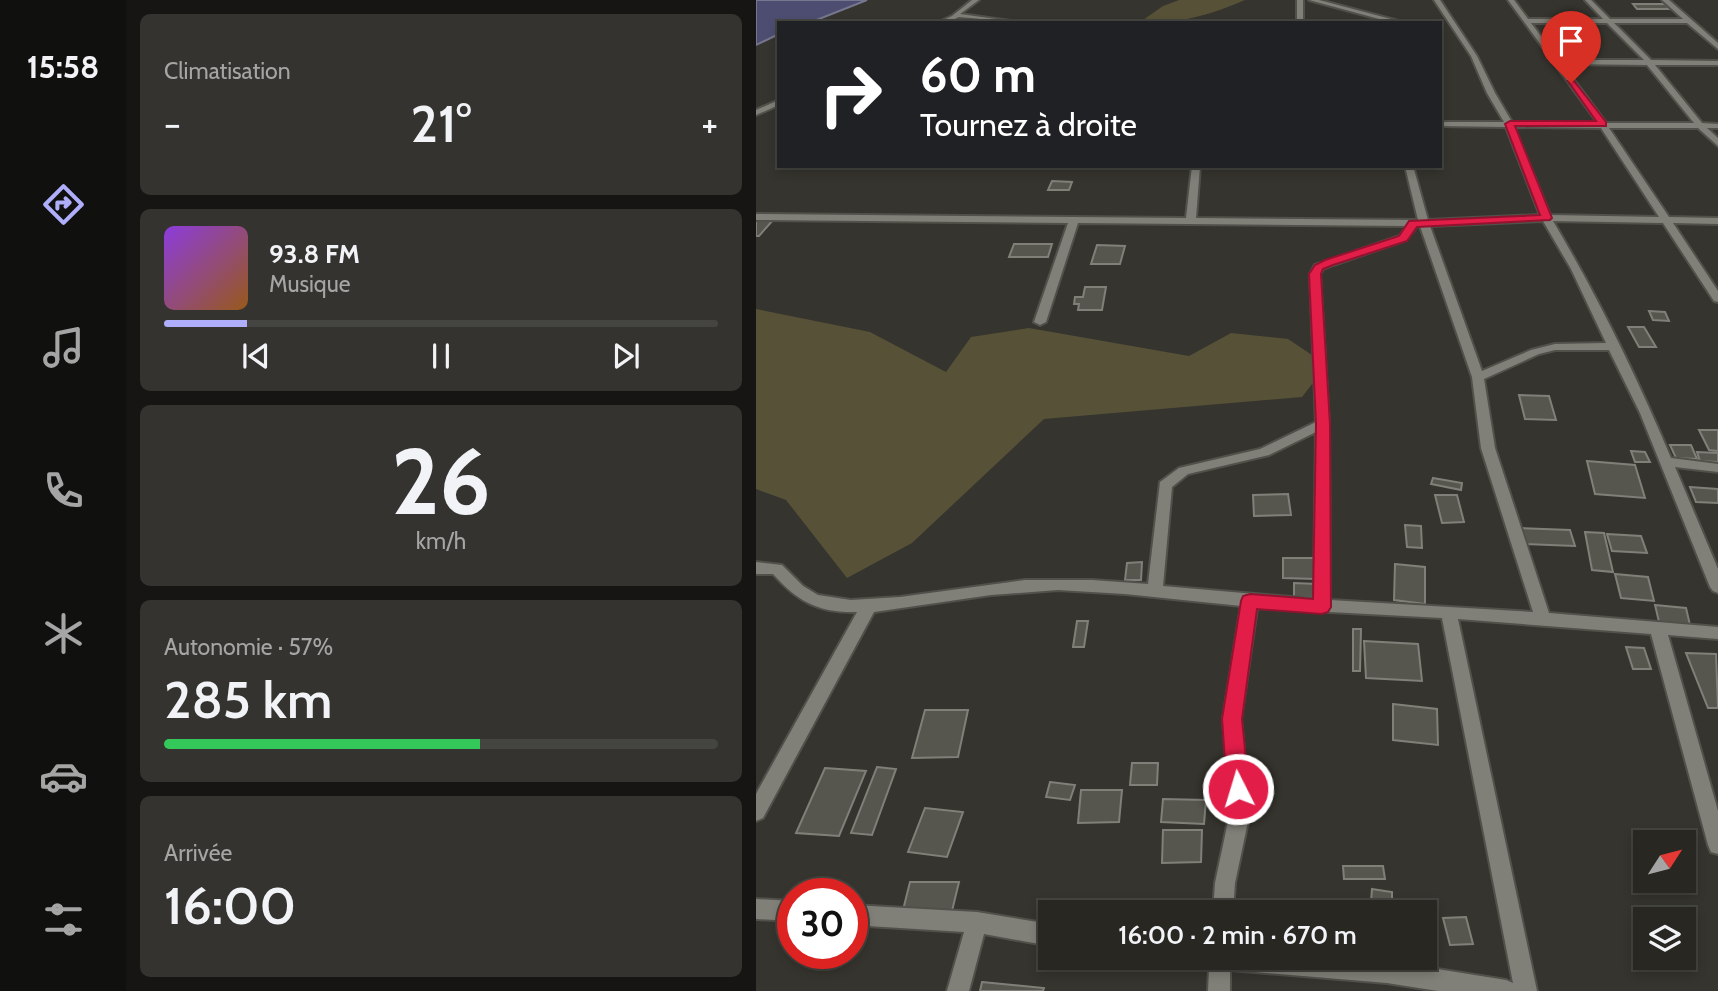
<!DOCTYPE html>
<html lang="fr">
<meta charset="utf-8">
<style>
:root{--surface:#282722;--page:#34332f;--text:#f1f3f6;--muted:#a5a5a5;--line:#444440;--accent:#aeaefb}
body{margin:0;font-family:Cabin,sans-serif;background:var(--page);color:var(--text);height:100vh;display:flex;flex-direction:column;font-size:26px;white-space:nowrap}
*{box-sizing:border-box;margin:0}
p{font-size:23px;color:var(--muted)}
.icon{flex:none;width:38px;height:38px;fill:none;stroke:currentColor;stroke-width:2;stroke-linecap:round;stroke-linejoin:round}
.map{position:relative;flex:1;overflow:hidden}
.drawer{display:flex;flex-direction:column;gap:14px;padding:14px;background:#161513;width:630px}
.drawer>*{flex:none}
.hud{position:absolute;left:21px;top:21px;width:665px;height:147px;border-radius:0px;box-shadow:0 4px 10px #0003,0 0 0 2px var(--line);background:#202124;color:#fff;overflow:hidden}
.needle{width:46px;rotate:54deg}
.controls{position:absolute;left:877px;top:830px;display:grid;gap:14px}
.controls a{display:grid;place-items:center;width:63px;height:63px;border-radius:0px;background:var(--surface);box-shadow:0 4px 10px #0003,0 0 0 2px var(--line);font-size:35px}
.speed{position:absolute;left:21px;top:878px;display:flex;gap:14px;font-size:35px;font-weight:700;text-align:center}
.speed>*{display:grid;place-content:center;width:91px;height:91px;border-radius:50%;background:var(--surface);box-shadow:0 4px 10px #0003,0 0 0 2px var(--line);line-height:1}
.speed .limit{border:10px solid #d22;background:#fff;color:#111}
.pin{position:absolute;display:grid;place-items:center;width:60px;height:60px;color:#fff;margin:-72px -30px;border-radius:50% 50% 50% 0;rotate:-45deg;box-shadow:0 0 7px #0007}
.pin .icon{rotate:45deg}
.me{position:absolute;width:77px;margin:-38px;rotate:355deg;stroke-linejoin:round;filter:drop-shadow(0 0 5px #0008)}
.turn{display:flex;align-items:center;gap:24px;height:147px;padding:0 28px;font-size:32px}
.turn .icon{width:91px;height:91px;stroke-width:2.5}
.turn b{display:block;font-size:49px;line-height:60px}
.big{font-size:52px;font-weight:600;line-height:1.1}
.drawer .widget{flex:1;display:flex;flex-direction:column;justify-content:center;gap:10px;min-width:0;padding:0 24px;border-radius:10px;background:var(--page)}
.drawer .dial{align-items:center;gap:0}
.dial b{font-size:91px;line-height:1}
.song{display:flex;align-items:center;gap:21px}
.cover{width:84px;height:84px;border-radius:10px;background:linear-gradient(135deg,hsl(270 70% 55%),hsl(30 70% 35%))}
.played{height:7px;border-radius:4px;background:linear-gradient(90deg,var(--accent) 15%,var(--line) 15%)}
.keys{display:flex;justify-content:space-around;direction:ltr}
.heat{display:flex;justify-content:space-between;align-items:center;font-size:38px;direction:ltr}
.charge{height:10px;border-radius:5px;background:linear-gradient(90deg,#34c759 57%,var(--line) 0)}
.trip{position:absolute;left:282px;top:900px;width:399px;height:70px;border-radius:0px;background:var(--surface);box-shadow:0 4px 10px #0003,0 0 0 2px var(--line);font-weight:600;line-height:70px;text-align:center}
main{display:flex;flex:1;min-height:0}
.dock{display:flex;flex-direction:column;width:126px;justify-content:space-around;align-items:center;background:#10100e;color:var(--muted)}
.dock .icon{width:49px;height:49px}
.dock .selected{color:var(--accent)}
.dock b{font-size:32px;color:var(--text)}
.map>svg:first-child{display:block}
.green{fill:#565137}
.water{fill:#4d4d71;stroke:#76768e;stroke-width:2}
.building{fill:#57564e;stroke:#807f78;stroke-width:2}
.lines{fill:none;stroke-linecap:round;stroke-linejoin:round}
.street-casing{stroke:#51504a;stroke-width:4}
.street{fill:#818078;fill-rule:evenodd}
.route{fill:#e11d48;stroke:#92132f;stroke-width:2}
</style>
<main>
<nav class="dock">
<b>15:58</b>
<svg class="icon selected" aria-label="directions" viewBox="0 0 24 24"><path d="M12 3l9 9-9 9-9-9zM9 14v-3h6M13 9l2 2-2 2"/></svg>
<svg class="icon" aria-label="music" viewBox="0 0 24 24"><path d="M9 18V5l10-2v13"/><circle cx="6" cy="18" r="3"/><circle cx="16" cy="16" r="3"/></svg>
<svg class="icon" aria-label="phone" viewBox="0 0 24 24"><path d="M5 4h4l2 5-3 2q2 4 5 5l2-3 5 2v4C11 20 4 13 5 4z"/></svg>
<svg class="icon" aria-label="climate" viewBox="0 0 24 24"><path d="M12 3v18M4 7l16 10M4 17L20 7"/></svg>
<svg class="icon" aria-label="car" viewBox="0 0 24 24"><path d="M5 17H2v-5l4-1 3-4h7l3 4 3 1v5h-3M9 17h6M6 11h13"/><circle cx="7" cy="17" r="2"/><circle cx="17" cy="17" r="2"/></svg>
<svg class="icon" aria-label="filters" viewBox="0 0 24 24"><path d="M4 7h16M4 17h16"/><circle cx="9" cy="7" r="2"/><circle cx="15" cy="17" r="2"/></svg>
</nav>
<section class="drawer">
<div class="widget"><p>Climatisation</p>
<div class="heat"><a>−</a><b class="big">21°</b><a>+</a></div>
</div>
<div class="widget">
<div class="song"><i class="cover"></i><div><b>93.8 FM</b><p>Musique</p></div></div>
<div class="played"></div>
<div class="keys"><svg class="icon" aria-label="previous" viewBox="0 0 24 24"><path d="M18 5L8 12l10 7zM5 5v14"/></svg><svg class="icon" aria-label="pause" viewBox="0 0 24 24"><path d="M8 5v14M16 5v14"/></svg><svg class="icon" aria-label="next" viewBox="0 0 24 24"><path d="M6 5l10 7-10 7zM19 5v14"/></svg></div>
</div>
<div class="widget dial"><b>26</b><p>km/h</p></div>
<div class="widget"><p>Autonomie · 57%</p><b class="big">285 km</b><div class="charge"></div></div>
<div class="widget"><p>Arrivée</p><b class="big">16:00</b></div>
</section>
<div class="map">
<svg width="962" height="991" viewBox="0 0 962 991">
<rect width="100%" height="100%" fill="#35342e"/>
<path class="green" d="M423,0H489C457,14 426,23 390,23L387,20L407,6Z
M0,309L114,332L190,372L215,337L273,328L433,356L475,333L532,339L571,365L546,397L288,419L156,543L91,578L30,500L0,489Z"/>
<path class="water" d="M0,0H111L53,23H23V34L0,45Z"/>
<path class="building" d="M877,4H909L914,9H881Z
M296,181L316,182L313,190H292Z
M0,219H18L3,236H0Z
M258,244H296L292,257H253Z
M341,245L369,246L364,264H335Z
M329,287H350L346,310H322L323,304H318L319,297H327Z
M893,311L909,312L913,321L897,320Z
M872,327H888L900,347H883Z
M763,395L793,396L800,420L769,419Z
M943,430H962V451L953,450Z
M914,445H935L941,459L920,458Z
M875,451L889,452L894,462H879Z
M941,452L962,453V462L944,461Z
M831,461L879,465L889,498L839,494Z
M677,478L706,483L705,490L675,484Z
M934,487L962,489V503L940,502Z
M532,494L535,515L498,516L497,495Z
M679,495H701L708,522L686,523Z
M649,525L665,526L666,548L651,547Z
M764,528L814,530L819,546L768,544Z
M829,532L848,533L857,572L836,570Z
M851,534L885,536L891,553L856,551Z
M527,558H558L559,579L527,578Z
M386,562L385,580H369L371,563Z
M639,564L669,567V604L638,600Z
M859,574L892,577L898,601L865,598Z
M538,583L561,584L560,598L538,597Z
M899,605L930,608L934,625L903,622Z
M321,621H332L328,647H317Z
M597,629H605L604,671H597Z
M608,641L662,644L666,681L610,678Z
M870,647L888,648L895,669H877Z
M930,653L960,654L962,708H952Z
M637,704L681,709L682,745L637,740Z
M169,710H212L202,757L156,758Z
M376,763H402L401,785H374Z
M121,767L140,769L116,835L95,833Z
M69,768L110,771L83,836L40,833Z
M294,782L319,785L314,800L290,797Z
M325,790H366L363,822L322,823Z
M407,799L450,800L448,824L405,822Z
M169,808L207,812L191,857L152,852Z
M407,830H446L445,862L406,863Z
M587,866H627L629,879H588Z
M154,882H203L196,911L147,910Z
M616,889L636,892V905L615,902Z
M710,917L717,944L694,945L687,918Z
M226,982L288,988L287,991H224Z"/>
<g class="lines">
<defs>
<path id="street" d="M216,0H223L204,14L270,23L203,17L190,23H181L196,16Z
M541,0H547V23H541Z
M553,0H563L650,23H638Z
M678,0H684L721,56L739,93L756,122L842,123L752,0H758L772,19H847L829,0H835L854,19H927L906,0H913L962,43V49L931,23H858L895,60L962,61V65H899L946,123L962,124V128H951L962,138V146L942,128H853L913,217L962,218V224L917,223L962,291V302L958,301L907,223L797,221C842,297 881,377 915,458L962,464V472L919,467L962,569V593L957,591L954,587L884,413L853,350H799L783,354L728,379L739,448L793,613L962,627V639L912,635L962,811V854L955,852L952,845L895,634L702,619L781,991H682L631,983L474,970V991H452L453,969L434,965L431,957H581L631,961L750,980L757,983L686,618L501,608L485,719L494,812L479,883L477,912H457L459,883L474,812L467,719L485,606L369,594L302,590L235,595L118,612L7,818L0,821V794L101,612C63,613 42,602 17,574H0V562L26,565L47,586L62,595L95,600L144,597L269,580H336L392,584L404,482L423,468L504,449L560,422L554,274L559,265L644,236L651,226L322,223L290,322L284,325L278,322L312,223L0,220V214L430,218L436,166H444L440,218L662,220L649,166H657L672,220L784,215L750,127L684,126V122H748L731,93L715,56ZM775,23H851L888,60H803ZM806,64L891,65L938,123H850ZM758,127L845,128L903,217L794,215ZM787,221L815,269L850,343L799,344L775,350L726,371L674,226ZM661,226H664L716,377L725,448L777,612L574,600L573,424L564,274L567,269L577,265L650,240ZM560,432L558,599L407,586L416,487L432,474L513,455Z
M23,100V105L0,115V110Z
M0,899L37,901V921L0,919Z
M96,905L221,912L294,924V946L228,934L213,991H191L208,932L96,925Z"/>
</defs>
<use href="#street" class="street-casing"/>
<use href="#street" class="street"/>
</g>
<path class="route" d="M812,81H818L850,122V126H759L796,218L794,220L661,227L651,241L577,265L567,269L565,274L574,424L575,607L572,612L566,614L501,609L486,719L493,789L490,796L482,799L475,796L471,789L466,719L485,601L487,596L494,594L557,599L560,424L553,274L559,265L569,260L643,236L653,221L784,215L749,124L754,121H840Z"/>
</svg>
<div class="controls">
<a><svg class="needle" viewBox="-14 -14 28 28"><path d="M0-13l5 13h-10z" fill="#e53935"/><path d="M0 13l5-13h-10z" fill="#a5a5a5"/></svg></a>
<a><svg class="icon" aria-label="layers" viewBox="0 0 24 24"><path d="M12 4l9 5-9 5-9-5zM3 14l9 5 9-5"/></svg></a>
</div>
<div class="speed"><div class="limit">30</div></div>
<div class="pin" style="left:815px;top:83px;background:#d93025"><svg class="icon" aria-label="arrive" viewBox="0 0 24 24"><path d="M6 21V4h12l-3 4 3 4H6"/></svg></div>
<svg class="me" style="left:482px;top:789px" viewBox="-20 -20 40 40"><circle r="17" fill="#e11d48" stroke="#fff" stroke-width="3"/><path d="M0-11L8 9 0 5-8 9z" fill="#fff"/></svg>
<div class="trip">16:00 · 2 min · 670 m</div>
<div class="hud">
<div class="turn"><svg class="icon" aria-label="right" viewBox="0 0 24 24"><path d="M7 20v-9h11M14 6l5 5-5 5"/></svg><div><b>60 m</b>Tournez à droite</div></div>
</div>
</div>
</main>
